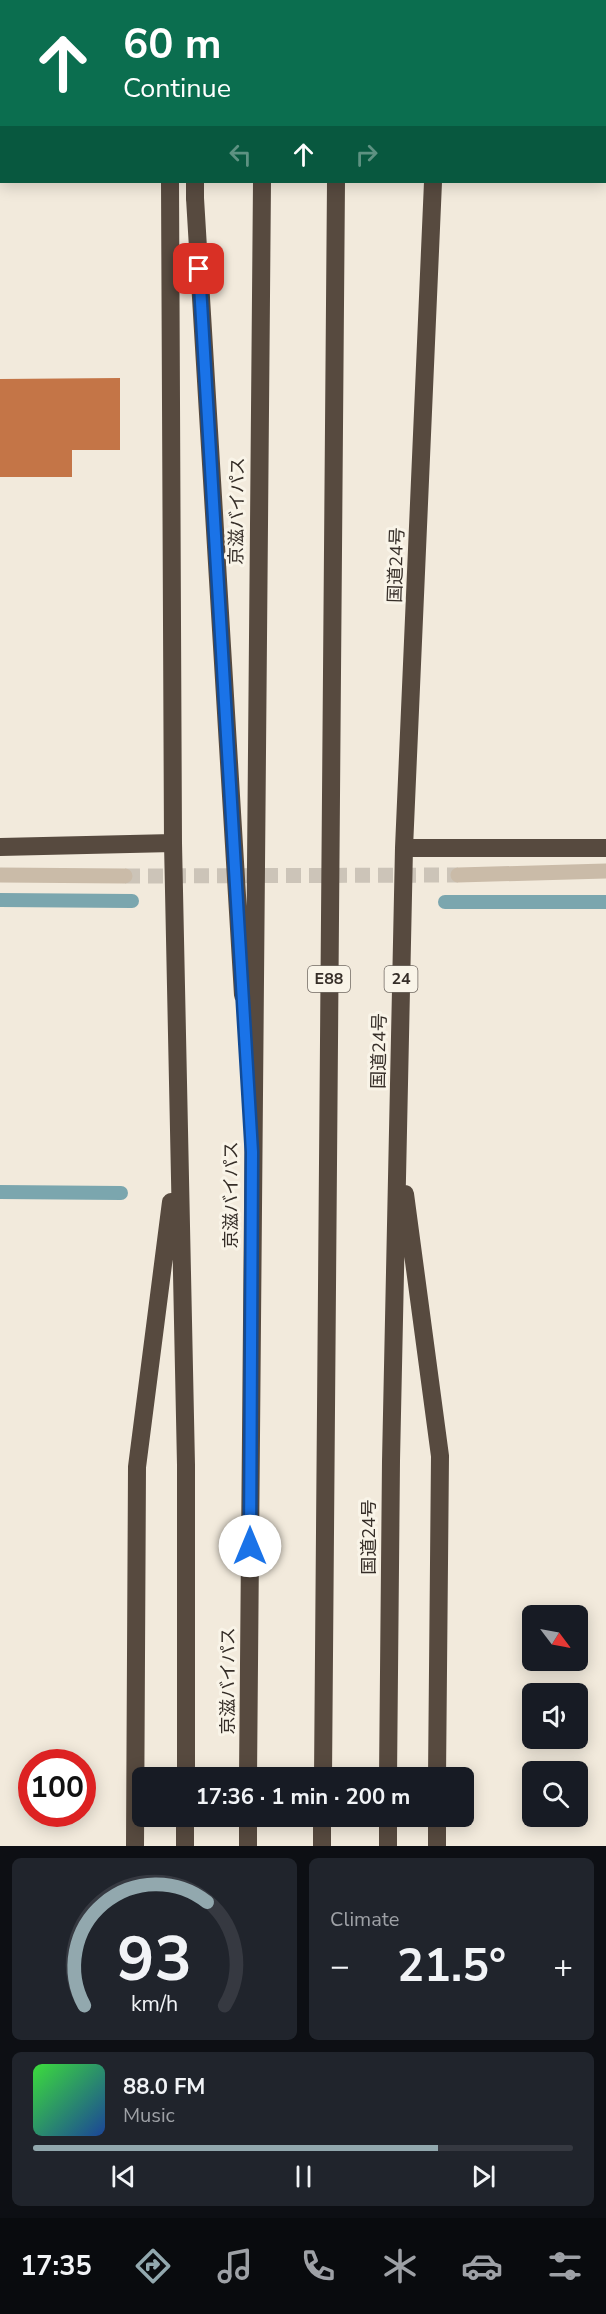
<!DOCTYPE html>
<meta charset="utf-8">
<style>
:root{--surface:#171b24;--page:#20242c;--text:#f1f3f6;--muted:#9ea1a6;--line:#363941;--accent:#92a8ae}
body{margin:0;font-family:"Nunito Sans","Noto Sans JP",sans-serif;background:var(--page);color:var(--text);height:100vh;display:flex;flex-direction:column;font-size:22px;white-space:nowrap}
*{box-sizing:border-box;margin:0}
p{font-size:20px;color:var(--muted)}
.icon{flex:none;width:33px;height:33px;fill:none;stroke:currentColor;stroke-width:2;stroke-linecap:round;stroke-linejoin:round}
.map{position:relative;height:1846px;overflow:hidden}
.side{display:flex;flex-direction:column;gap:12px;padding:12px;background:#0d0f14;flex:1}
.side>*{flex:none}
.hud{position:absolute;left:0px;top:0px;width:606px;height:183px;box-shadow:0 3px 15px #0003;background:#0b6e4f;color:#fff;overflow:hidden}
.needle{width:39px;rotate:122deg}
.buttons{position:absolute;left:522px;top:1605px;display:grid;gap:12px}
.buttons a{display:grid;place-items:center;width:66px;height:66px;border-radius:9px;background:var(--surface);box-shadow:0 3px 15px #0003;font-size:30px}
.speed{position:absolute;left:18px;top:1749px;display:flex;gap:12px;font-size:30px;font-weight:700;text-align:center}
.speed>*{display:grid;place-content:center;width:78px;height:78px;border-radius:50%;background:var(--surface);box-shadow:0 3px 15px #0003;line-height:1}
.speed .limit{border:9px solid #d22;background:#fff;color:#111}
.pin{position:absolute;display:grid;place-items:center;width:51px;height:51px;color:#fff;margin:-26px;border-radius:12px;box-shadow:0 3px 9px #0006}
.me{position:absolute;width:66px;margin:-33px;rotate:0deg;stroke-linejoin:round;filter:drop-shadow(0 0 4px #0008)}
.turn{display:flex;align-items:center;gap:21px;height:126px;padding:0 24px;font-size:27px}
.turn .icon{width:78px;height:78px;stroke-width:2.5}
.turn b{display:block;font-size:42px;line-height:51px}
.lanes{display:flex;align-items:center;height:57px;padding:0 24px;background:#0003;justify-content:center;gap:30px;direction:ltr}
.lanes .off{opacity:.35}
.big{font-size:45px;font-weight:700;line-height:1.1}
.side .tile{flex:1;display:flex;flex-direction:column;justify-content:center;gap:9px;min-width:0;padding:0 21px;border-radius:9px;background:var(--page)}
.side .dial{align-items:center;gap:0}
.dial svg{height:156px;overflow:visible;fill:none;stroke:var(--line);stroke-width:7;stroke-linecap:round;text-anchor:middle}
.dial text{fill:var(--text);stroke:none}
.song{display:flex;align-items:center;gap:18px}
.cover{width:72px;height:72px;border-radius:9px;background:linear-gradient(135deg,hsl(120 70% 55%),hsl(220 70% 35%))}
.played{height:6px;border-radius:3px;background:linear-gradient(90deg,var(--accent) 75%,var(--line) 75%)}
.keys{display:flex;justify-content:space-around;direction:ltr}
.heat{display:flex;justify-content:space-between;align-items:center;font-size:33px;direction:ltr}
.side .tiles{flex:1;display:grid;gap:12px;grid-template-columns:1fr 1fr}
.tile:last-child{grid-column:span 2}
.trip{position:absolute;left:132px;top:1767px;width:342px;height:60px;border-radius:9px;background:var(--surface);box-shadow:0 3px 15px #0003;font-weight:700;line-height:60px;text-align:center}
.menu{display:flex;height:96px;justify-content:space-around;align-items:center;background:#090b0e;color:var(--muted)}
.menu .icon{width:42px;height:42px}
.menu .active{color:var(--accent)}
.menu b{font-size:27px;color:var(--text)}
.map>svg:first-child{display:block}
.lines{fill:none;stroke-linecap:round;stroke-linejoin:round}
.stream{stroke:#7ba6ae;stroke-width:14}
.building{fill:#c47547}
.street-tunnel{stroke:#ccc4b8;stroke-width:15;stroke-dasharray:15 8;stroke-linecap:butt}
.street{stroke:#cabba8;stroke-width:15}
.highway{stroke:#574a3f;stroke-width:18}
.highway-bridge{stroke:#574a3f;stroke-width:18}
.route-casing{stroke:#114b97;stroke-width:15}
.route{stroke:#1a73e8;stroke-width:10}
.labels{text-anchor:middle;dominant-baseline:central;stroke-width:6;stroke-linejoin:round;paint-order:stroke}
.shield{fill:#f9f4e8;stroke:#706962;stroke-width:1.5}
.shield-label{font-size:16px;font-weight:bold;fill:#362e28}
.street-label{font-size:18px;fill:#362e28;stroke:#f9f4e8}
</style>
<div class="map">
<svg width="606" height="1846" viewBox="0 0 606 1846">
<rect width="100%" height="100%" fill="#f2eadc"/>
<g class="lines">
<path class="stream" d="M0,900L132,901
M445,902H606
M0,1192L121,1193"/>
</g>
<path class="building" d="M120,378V450H72V477H0V379Z"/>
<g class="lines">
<path class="street-tunnel" d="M125,876L458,875"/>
<path class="street" d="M0,875L125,876
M458,875L606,871"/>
<path class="highway" d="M170,0V2
M196,2V0
M263,2V0
M346,2V0
M441,2V0
M170,182L173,843L186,1465V1778
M195,198V182
M0,847L173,843
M404,848H606
M405,1194L440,1456L437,1778
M388,1778L391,1461L404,848L433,182
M135,1846L137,1467L171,1202
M185,1846V1816
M248,1846V1816
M322,1846V1816
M388,1846V1816
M437,1846V1816"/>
<path class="highway-bridge" d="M195,198L243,995
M248,1778L262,182
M323,1778L336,182"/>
</g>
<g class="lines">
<defs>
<path id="route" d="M199,269L252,1152L250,1546"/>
</defs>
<use href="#route" class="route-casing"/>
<use href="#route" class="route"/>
</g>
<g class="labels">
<g class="shield">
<rect x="308" y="966" width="42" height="26" rx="4.5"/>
<rect x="384.5" y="966" width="33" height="26" rx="4.5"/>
</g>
<g class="shield-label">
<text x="329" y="979">E88</text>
<text x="401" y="979">24</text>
</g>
<g class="street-label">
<text transform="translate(237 511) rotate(-89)">京滋バイパス</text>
<text transform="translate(396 565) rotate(-88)">国道24号</text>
<text transform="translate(379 1051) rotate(-89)">国道24号</text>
<text transform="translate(231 1195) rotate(-90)">京滋バイパス</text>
<text transform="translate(369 1537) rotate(-90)">国道24号</text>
<text transform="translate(228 1681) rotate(-90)">京滋バイパス</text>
</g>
</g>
</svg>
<div class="buttons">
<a><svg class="needle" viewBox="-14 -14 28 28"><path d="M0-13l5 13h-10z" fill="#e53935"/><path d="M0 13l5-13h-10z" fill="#9ea1a6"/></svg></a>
<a><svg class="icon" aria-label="sound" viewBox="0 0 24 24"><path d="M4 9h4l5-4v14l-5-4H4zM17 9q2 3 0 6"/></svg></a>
<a><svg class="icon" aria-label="search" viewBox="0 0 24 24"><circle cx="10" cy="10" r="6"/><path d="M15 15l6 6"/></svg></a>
</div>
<div class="speed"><div class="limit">100</div></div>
<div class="pin" style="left:199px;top:269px;background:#d93025"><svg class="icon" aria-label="arrive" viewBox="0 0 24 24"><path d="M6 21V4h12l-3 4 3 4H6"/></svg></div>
<svg class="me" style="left:250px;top:1546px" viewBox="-20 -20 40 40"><circle r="19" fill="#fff"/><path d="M0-13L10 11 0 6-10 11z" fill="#1a73e8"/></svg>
<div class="trip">17:36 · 1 min · 200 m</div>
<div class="hud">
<div class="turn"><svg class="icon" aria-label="ahead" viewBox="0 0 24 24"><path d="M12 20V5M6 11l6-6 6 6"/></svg><div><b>60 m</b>Continue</div></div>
<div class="lanes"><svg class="icon off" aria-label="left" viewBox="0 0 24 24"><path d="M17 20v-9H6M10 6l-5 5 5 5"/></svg><svg class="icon" aria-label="ahead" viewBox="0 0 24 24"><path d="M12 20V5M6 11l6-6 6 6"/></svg><svg class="icon off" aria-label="right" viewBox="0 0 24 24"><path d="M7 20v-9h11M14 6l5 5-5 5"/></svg></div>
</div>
</div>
<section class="side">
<div class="tiles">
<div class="tile dial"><svg viewBox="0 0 100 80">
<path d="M14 69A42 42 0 1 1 86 69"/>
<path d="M14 69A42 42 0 0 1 77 16" stroke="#92a8ae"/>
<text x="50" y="56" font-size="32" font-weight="700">93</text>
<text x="50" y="72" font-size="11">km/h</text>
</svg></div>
<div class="tile"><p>Climate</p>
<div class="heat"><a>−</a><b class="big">21.5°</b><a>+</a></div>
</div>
<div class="tile">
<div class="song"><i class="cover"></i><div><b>88.0 FM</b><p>Music</p></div></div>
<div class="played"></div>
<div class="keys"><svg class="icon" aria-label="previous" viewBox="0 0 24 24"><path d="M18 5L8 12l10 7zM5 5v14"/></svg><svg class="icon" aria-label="pause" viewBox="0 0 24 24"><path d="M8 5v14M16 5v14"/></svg><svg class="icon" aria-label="next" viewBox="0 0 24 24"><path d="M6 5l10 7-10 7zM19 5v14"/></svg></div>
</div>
</div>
</section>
<nav class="menu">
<b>17:35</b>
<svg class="icon active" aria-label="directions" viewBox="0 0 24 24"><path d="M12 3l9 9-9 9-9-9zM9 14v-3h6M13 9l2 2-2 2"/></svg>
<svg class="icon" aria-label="music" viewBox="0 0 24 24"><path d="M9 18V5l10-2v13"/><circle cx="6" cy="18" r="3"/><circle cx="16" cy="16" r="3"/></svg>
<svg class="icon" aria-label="phone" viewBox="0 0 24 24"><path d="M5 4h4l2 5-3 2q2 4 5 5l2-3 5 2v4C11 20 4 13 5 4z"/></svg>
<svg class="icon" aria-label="climate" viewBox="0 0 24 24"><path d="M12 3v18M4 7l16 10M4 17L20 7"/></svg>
<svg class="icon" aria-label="car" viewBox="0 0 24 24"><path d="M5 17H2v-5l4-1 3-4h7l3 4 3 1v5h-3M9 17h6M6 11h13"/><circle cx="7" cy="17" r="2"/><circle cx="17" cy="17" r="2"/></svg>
<svg class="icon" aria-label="filters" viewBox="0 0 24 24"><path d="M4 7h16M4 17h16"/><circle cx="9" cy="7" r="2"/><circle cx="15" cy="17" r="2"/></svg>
</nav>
